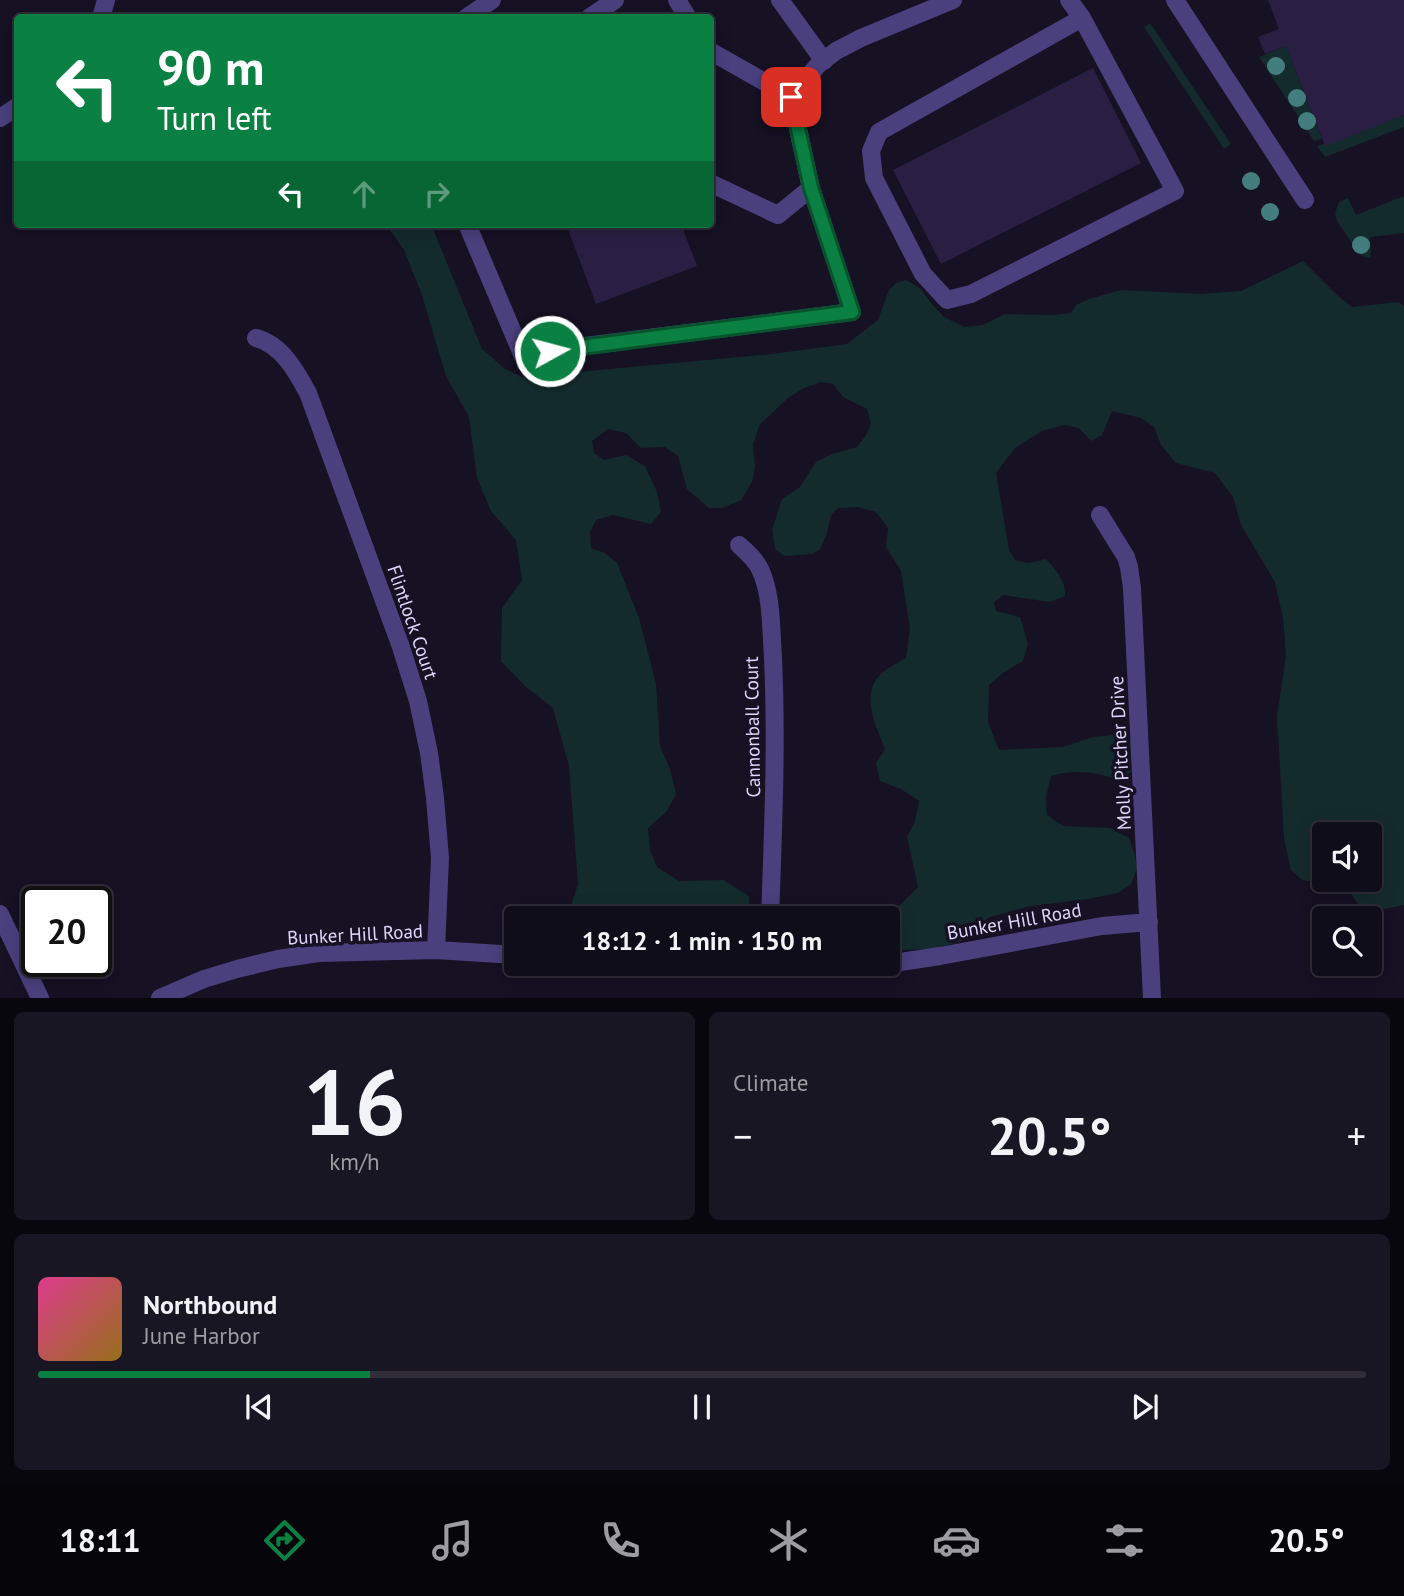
<!DOCTYPE html>
<meta charset="utf-8">
<style>
:root{--surface:#100d1a;--page:#191623;--text:#f1f3f6;--muted:#9c9ca2;--line:#302d39;--accent:#0b8043}
body{margin:0;font-family:"PT Sans",sans-serif;background:var(--page);color:var(--text);height:100vh;display:flex;flex-direction:column;font-size:26px;white-space:nowrap}
*{box-sizing:border-box;margin:0}
p{font-size:23px;color:var(--muted)}
.icon{flex:none;width:38px;height:38px;fill:none;stroke:currentColor;stroke-width:2;stroke-linecap:round;stroke-linejoin:round}
.map{position:relative;height:998px;overflow:hidden}
.drawer{display:flex;flex-direction:column;gap:14px;padding:14px;background:#09070e;flex:1}
.drawer>*{flex:none}
.banner{position:absolute;left:14px;top:14px;width:700px;height:214px;border-radius:7px;box-shadow:0 4px 18px #0003,0 0 0 2px var(--line);background:#0b8043;color:#fff;overflow:hidden}
.controls{position:absolute;left:1312px;top:822px;display:grid;gap:14px}
.controls a{display:grid;place-items:center;width:70px;height:70px;border-radius:7px;background:var(--surface);box-shadow:0 4px 18px #0003,0 0 0 2px var(--line);font-size:35px}
.speed{position:absolute;left:21px;top:886px;display:flex;gap:14px;font-size:35px;font-weight:700;text-align:center}
.speed>*{display:grid;place-content:center;width:91px;height:91px;border-radius:50%;background:var(--surface);box-shadow:0 4px 18px #0003,0 0 0 2px var(--line);line-height:1}
.speed .limit{border:4px solid #111;border-radius:10px;background:#fff;color:#111}
.pin{position:absolute;display:grid;place-items:center;width:60px;height:60px;color:#fff;margin:-30px;border-radius:14px;box-shadow:0 4px 10px #0006}
.me{position:absolute;width:77px;margin:-38px;rotate:83deg;stroke-linejoin:round;filter:drop-shadow(0 0 5px #0008)}
.turn{display:flex;align-items:center;gap:24px;height:147px;padding:0 28px;font-size:32px}
.turn .icon{width:91px;height:91px;stroke-width:2.5}
.turn b{display:block;font-size:49px;line-height:60px}
.lanes{display:flex;align-items:center;height:66px;padding:0 28px;background:#0003;justify-content:center;gap:35px;direction:ltr}
.lanes .off{opacity:.35}
.big{font-size:52px;font-weight:700;line-height:1.1}
.drawer .tile{flex:1;display:flex;flex-direction:column;justify-content:center;gap:10px;min-width:0;padding:0 24px;border-radius:10px;background:var(--page)}
.drawer .dial{align-items:center;gap:0}
.dial b{font-size:91px;line-height:1}
.song{display:flex;align-items:center;gap:21px}
.cover{width:84px;height:84px;border-radius:10px;background:linear-gradient(135deg,hsl(330 70% 55%),hsl(40 70% 35%))}
.played{height:7px;border-radius:4px;background:linear-gradient(90deg,var(--accent) 25%,var(--line) 25%)}
.keys{display:flex;justify-content:space-around;direction:ltr}
.heat{display:flex;justify-content:space-between;align-items:center;font-size:38px;direction:ltr}
.drawer .tiles{flex:1;display:grid;gap:14px;grid-template-columns:1fr 1fr}
.tile:last-child{grid-column:span 2}
.trip{position:absolute;left:504px;top:906px;width:396px;height:70px;border-radius:7px;background:var(--surface);box-shadow:0 4px 18px #0003,0 0 0 2px var(--line);font-weight:700;line-height:70px;text-align:center}
.menu{display:flex;height:112px;justify-content:space-around;align-items:center;background:#06050a;color:var(--muted)}
.menu .icon{width:49px;height:49px}
.menu .current{color:var(--accent)}
.menu b{font-size:32px;color:var(--text)}
.map>svg:first-child{display:block}
.green{fill:#142b2d;fill-rule:evenodd}
.building{fill:#2a1f43}
.lines{fill:none;stroke-linecap:round;stroke-linejoin:round}
.minor{stroke:#4a407e;stroke-width:18}
.tree{fill:#447d7d}
.route-casing{stroke:#07532c;stroke-width:18}
.route{stroke:#0b8043;stroke-width:12}
.labels{text-anchor:middle;dominant-baseline:central;stroke-width:7;stroke-linejoin:round;paint-order:stroke}
.street-label{font-size:19px;fill:#dfd7fb;stroke:#161123}
</style>
<div class="map">
<svg width="1404" height="998" viewBox="0 0 1404 998">
<rect width="100%" height="100%" fill="#161123"/>
<path class="green" d="M1150,23L1231,144L1224,149L1144,27Z
M1286,46L1322,139L1314,141L1259,57Z
M1404,115V127L1325,157L1317,146L1324,144L1325,145Z
M1404,196V233L1370,237L1371,257C1365,259 1362,256 1358,252L1337,221L1335,213L1339,202L1348,198L1356,215Z
M386,224H431L482,349L505,369L522,377L772,354L847,344L878,320L889,290L896,283L906,280L920,288L931,303L944,317L964,327L983,325L1005,314L1052,315L1071,313L1076,305L1089,299L1121,290L1200,294L1241,291L1303,261L1338,296L1352,307L1399,302L1404,306V905L1374,911L1361,908L1352,895L1336,885L1302,880L1291,870L1284,838L1277,716L1286,656L1283,618L1275,582L1241,525L1233,497L1215,473L1176,463L1161,445L1154,427L1141,418L1112,411L1102,435L1091,441L1079,428L1064,425L1042,431L1015,448L996,473L1009,550L1015,560L1029,563L1046,559C1056,570 1066,581 1065,596L1049,602L1003,595L994,602L996,611L1020,617L1028,644L1023,661L1004,672L989,685L988,722L999,750L1063,747L1093,737L1113,735L1132,742V771L1117,780C1097,772 1072,769 1051,776L1046,797L1047,815L1063,826L1110,828L1129,838L1135,855L1137,869L1131,884L1118,893L1088,899L1030,906L987,918L970,938L934,949L887,950V919H862L876,911L898,907L918,887L907,837L915,821L919,801L901,789L880,781L876,763L885,749C875,723 857,690 887,669C893,665 900,662 906,658L910,629L901,571L886,547L888,528L876,512L858,507L838,508L831,515L827,533L820,549L812,554L785,556L775,549L772,530L782,499L800,487L816,462L832,454L857,447L866,435L871,423L867,409L843,397L833,384L821,382L804,388L788,398L760,424L753,444L755,467L752,482L741,500L722,508H709L687,489L678,456L665,447L641,448L626,433L608,429L592,441L594,453L604,460L626,455L645,466L657,492L661,512L651,524L613,515L596,520L590,532L591,548L605,553L617,563L639,618L656,684L660,746L670,769L676,794L667,811L648,828L650,850L657,867L679,881L723,880L749,896V919H567L578,884L569,766L553,708L525,686L501,661L502,608L522,580L516,540L491,511L477,478L469,417L446,376L422,295L404,250ZM1325,835H1370V880H1325Z"/>
<path class="building" d="M1268,0H1404V115L1325,146L1286,46L1265,54L1258,37L1279,29Z
M1093,68L1141,163L941,264L893,170Z
M566,224H681L697,266L596,304Z"/>
<g class="lines">
<path class="minor" d="M677,0L688,18
M780,0L824,61
M1069,0L1082,18L1175,191L971,294L947,300L923,274L874,178L871,151L879,132L1082,18
M1175,0L1305,200
M101,18L106,0
M466,18L492,0
M589,18L615,0
M710,51L791,97L811,188L778,215L710,183
M791,97L818,65L836,51L861,38L953,0
M0,118L18,106
M467,224L522,354L852,312L811,188
M256,338C282,345 296,371 308,393L401,647L418,701L429,753L435,798L440,858L436,950
M1100,515L1126,557L1129,567L1132,588L1152,998
M739,545C747,552 755,559 760,569C772,594 771,630 773,658C777,745 773,832 770,919
M0,914L40,998
M811,964L842,966L882,964
M887,964L940,956L1102,926L1149,922
M160,998L204,979L237,969L278,959L319,953L436,950L516,955"/>
</g>
<g class="tree">
<circle cx="1276" cy="66" r="9"/>
<circle cx="1297" cy="98" r="9"/>
<circle cx="1307" cy="121" r="9"/>
<circle cx="1251" cy="181" r="9"/>
<circle cx="1270" cy="212" r="9"/>
<circle cx="1361" cy="245" r="9"/>
</g>
<g class="lines">
<defs>
<path id="route" d="M550,351L852,312L811,188L791,97"/>
</defs>
<use href="#route" class="route-casing"/>
<use href="#route" class="route"/>
</g>
<g class="labels">
<g class="street-label">
<text transform="translate(413 622) rotate(71)">Flintlock Court</text>
<text transform="translate(752 727) rotate(-91)">Cannonball Court</text>
<text transform="translate(1120 753) rotate(-93)">Molly Pitcher Drive</text>
<text transform="translate(1014 921) rotate(-10)">Bunker Hill Road</text>
<text transform="translate(355 934) rotate(-3)">Bunker Hill Road</text>
</g>
</g>
</svg>
<div class="controls">
<a><svg class="icon" aria-label="sound" viewBox="0 0 24 24"><path d="M4 9h4l5-4v14l-5-4H4zM17 9q2 3 0 6"/></svg></a>
<a><svg class="icon" aria-label="search" viewBox="0 0 24 24"><circle cx="10" cy="10" r="6"/><path d="M15 15l6 6"/></svg></a>
</div>
<div class="speed"><div class="limit">20</div></div>
<div class="pin" style="left:791px;top:97px;background:#d93025"><svg class="icon" aria-label="arrive" viewBox="0 0 24 24"><path d="M6 21V4h12l-3 4 3 4H6"/></svg></div>
<svg class="me" style="left:550px;top:351px" viewBox="-20 -20 40 40"><circle r="17" fill="#0b8043" stroke="#fff" stroke-width="3"/><path d="M0-11L8 9 0 5-8 9z" fill="#fff"/></svg>
<div class="trip">18:12 · 1 min · 150 m</div>
<div class="banner">
<div class="turn"><svg class="icon" aria-label="left" viewBox="0 0 24 24"><path d="M17 20v-9H6M10 6l-5 5 5 5"/></svg><div><b>90 m</b>Turn left</div></div>
<div class="lanes"><svg class="icon" aria-label="left" viewBox="0 0 24 24"><path d="M17 20v-9H6M10 6l-5 5 5 5"/></svg><svg class="icon off" aria-label="ahead" viewBox="0 0 24 24"><path d="M12 20V5M6 11l6-6 6 6"/></svg><svg class="icon off" aria-label="right" viewBox="0 0 24 24"><path d="M7 20v-9h11M14 6l5 5-5 5"/></svg></div>
</div>
</div>
<section class="drawer">
<div class="tiles">
<div class="tile dial"><b>16</b><p>km/h</p></div>
<div class="tile"><p>Climate</p>
<div class="heat"><a>−</a><b class="big">20.5°</b><a>+</a></div>
</div>
<div class="tile">
<div class="song"><i class="cover"></i><div><b>Northbound</b><p>June Harbor</p></div></div>
<div class="played"></div>
<div class="keys"><svg class="icon" aria-label="previous" viewBox="0 0 24 24"><path d="M18 5L8 12l10 7zM5 5v14"/></svg><svg class="icon" aria-label="pause" viewBox="0 0 24 24"><path d="M8 5v14M16 5v14"/></svg><svg class="icon" aria-label="next" viewBox="0 0 24 24"><path d="M6 5l10 7-10 7zM19 5v14"/></svg></div>
</div>
</div>
</section>
<nav class="menu">
<b>18:11</b>
<svg class="icon current" aria-label="directions" viewBox="0 0 24 24"><path d="M12 3l9 9-9 9-9-9zM9 14v-3h6M13 9l2 2-2 2"/></svg>
<svg class="icon" aria-label="music" viewBox="0 0 24 24"><path d="M9 18V5l10-2v13"/><circle cx="6" cy="18" r="3"/><circle cx="16" cy="16" r="3"/></svg>
<svg class="icon" aria-label="phone" viewBox="0 0 24 24"><path d="M5 4h4l2 5-3 2q2 4 5 5l2-3 5 2v4C11 20 4 13 5 4z"/></svg>
<svg class="icon" aria-label="climate" viewBox="0 0 24 24"><path d="M12 3v18M4 7l16 10M4 17L20 7"/></svg>
<svg class="icon" aria-label="car" viewBox="0 0 24 24"><path d="M5 17H2v-5l4-1 3-4h7l3 4 3 1v5h-3M9 17h6M6 11h13"/><circle cx="7" cy="17" r="2"/><circle cx="17" cy="17" r="2"/></svg>
<svg class="icon" aria-label="filters" viewBox="0 0 24 24"><path d="M4 7h16M4 17h16"/><circle cx="9" cy="7" r="2"/><circle cx="15" cy="17" r="2"/></svg>
<b>20.5°</b>
</nav>
